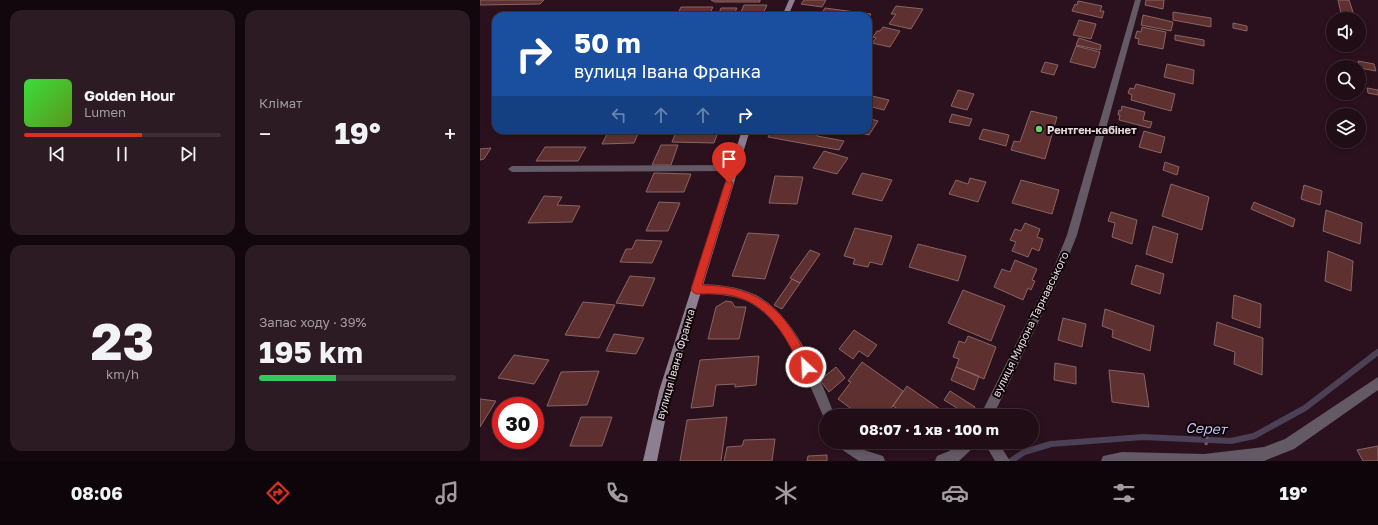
<!DOCTYPE html>
<html lang="uk">
<meta charset="utf-8">
<style>
:root{--surface:#200d16;--page:#2d1b23;--text:#f1f3f6;--muted:#a29ca1;--line:#3d2d35;--accent:#d93025}
body{margin:0;font-family:"Golos Text",sans-serif;background:var(--page);color:var(--text);height:100vh;display:flex;flex-direction:column;font-size:15px;white-space:nowrap}
*{box-sizing:border-box;margin:0}
p{font-size:13px;color:var(--muted)}
.icon{flex:none;width:22px;height:22px;fill:none;stroke:currentColor;stroke-width:2;stroke-linecap:round;stroke-linejoin:round}
.map{position:relative;flex:1;overflow:hidden}
.details{display:flex;flex-direction:column;gap:10px;padding:10px;background:#12070c;width:480px}
.details>*{flex:none}
.top-card{position:absolute;left:12px;top:12px;width:380px;height:122px;border-radius:12px;box-shadow:0 2px 6px #0003,0 0 0 1px var(--line);background:#1a4fa0;color:#fff;overflow:hidden}
.buttons{position:absolute;left:846px;top:12px;display:grid;gap:8px}
.buttons a{display:grid;place-items:center;width:40px;height:40px;border-radius:50%;background:var(--surface);box-shadow:0 2px 6px #0003,0 0 0 1px var(--line);font-size:20px}
.speed{position:absolute;left:12px;top:397px;display:flex;gap:8px;font-size:20px;font-weight:700;text-align:center}
.speed>*{display:grid;place-content:center;width:52px;height:52px;border-radius:50%;background:var(--surface);box-shadow:0 2px 6px #0003,0 0 0 1px var(--line);line-height:1}
.speed .limit{border:6px solid #d22;background:#fff;color:#111}
.pin{position:absolute;display:grid;place-items:center;width:34px;height:34px;color:#fff;margin:-41px -17px;border-radius:50% 50% 50% 0;rotate:-45deg;box-shadow:0 0 4px #0007}
.pin .icon{rotate:45deg}
.me{position:absolute;width:44px;margin:-22px;rotate:335deg;stroke-linejoin:round;filter:drop-shadow(0 0 3px #0008)}
.turn{display:flex;align-items:center;gap:14px;height:84px;padding:0 16px;font-size:18px}
.turn .icon{width:52px;height:52px;stroke-width:2.5}
.turn b{display:block;font-size:28px;line-height:34px}
.lanes{display:flex;align-items:center;height:38px;padding:0 16px;background:#0003;justify-content:center;gap:20px;direction:ltr}
.lanes .off{opacity:.35}
.big{font-size:30px;font-weight:700;line-height:1.1}
.details .tile{flex:1;display:flex;flex-direction:column;justify-content:center;gap:6px;min-width:0;padding:0 14px;border-radius:12px;background:var(--page)}
.details .dial{align-items:center;gap:0}
.dial b{font-size:52px;line-height:1}
.song{display:flex;align-items:center;gap:12px}
.cover{width:48px;height:48px;border-radius:6px;background:linear-gradient(135deg,hsl(120 70% 55%),hsl(90 70% 35%))}
.played{height:4px;border-radius:2px;background:linear-gradient(90deg,var(--accent) 60%,var(--line) 60%)}
.keys{display:flex;justify-content:space-around;direction:ltr}
.heat{display:flex;justify-content:space-between;align-items:center;font-size:22px;direction:ltr}
.charge{height:6px;border-radius:3px;background:linear-gradient(90deg,#34c759 39%,var(--line) 0)}
.details .tiles{flex:1;display:grid;gap:10px;grid-template-columns:repeat(2,1fr)}
.trip{position:absolute;left:339px;top:409px;width:220px;height:40px;border-radius:20px;background:var(--surface);box-shadow:0 2px 6px #0003,0 0 0 1px var(--line);font-weight:700;line-height:40px;text-align:center}
.tab-bar{display:flex;height:64px;justify-content:space-around;align-items:center;background:#0d0509;color:var(--muted)}
.tab-bar .icon{width:28px;height:28px}
.tab-bar .current{color:var(--accent)}
.tab-bar b{font-size:18px;color:var(--text)}
main{display:flex;flex:1;min-height:0}
.map>svg:first-child{display:block}
.lines{fill:none;stroke-linecap:round;stroke-linejoin:round}
.stream{stroke:#4b4056;stroke-width:6}
.building{fill:#5e3130;stroke:#886563}
.path{stroke:#745d67;stroke-width:3;stroke-dasharray:2.5 3.5;stroke-linecap:butt}
.lane{fill:#645a65;fill-rule:evenodd}
.street{fill:#645a65;fill-rule:evenodd}
.secondary{fill:#8d7e90;fill-rule:evenodd}
.route{fill:#d93025;stroke:#8d1f18}
.poi-dot{fill:#63d468;stroke:#0c0307;stroke-width:1.5}
.labels{text-anchor:middle;dominant-baseline:central;stroke-width:4;stroke-linejoin:round;paint-order:stroke}
.poi-label{font-size:11px;font-weight:bold;fill:#e8d5dc;stroke:#0c0307;text-anchor:start}
.street-label{font-size:11px;fill:#e8d5dc;stroke:#0c0307}
.near-water-label{font-size:14px;font-style:italic;fill:#c9c1f7;stroke:#0c0307}
</style>
<main>
<section class="details">
<div class="tiles">
<div class="tile">
<div class="song"><i class="cover"></i><div><b>Golden Hour</b><p>Lumen</p></div></div>
<div class="played"></div>
<div class="keys"><svg class="icon" aria-label="previous" viewBox="0 0 24 24"><path d="M18 5L8 12l10 7zM5 5v14"/></svg><svg class="icon" aria-label="pause" viewBox="0 0 24 24"><path d="M8 5v14M16 5v14"/></svg><svg class="icon" aria-label="next" viewBox="0 0 24 24"><path d="M6 5l10 7-10 7zM19 5v14"/></svg></div>
</div>
<div class="tile"><p>Клімат</p>
<div class="heat"><a>−</a><b class="big">19°</b><a>+</a></div>
</div>
<div class="tile dial"><b>23</b><p>km/h</p></div>
<div class="tile"><p>Запас ходу · 39%</p><b class="big">195 km</b><div class="charge"></div></div>
</div>
</section>
<div class="map">
<svg width="898" height="461" viewBox="0 0 898 461">
<rect width="100%" height="100%" fill="#2b111d"/>
<g class="lines">
<path class="stream" d="M531,461L544,452L571,444L663,437L751,441L774,436L825,408L898,352"/>
</g>
<path class="building" d="M0,0H64L60,4L0,5Z
M231,0H280V2H235Z
M324,0H346L342,7L321,4Z
M666,0H684L683,9L665,5Z
M858,0H869L874,15L861,13Z
M598,1L622,6L620,11H624L622,18L592,11L595,4L597,5Z
M264,5H287L283,14H260Z
M416,6L443,9L431,29L409,24L416,14H411Z
M201,7H233L229,15H197Z
M241,8H257L254,14L239,13Z
M345,8L391,14L388,19V16L341,15Z
M693,12L731,18V27L693,20Z
M861,13L878,15L882,27L879,26V19H863Z
M663,15L693,22L691,31L661,25Z
M599,20L616,24L611,39L593,35Z
M753,23L767,26V31L753,28Z
M403,27L420,31L410,47L392,43L396,38L393,37L397,31H400Z
M662,27L686,32L683,49L658,44L659,39L655,38L657,31L661,32Z
M695,35L724,40V46L695,40Z
M599,38L621,45L620,50L596,45Z
M596,46L620,52L615,68L590,62Z
M878,61L894,64L896,71L880,68Z
M565,62L578,65L574,75L561,72Z
M687,64L714,70L713,84L684,77Z
M656,84L695,94L691,111L651,100L652,95L648,93L650,88L654,89Z
M887,88L898,90V95L888,93Z
M478,90L494,94L487,110L471,106Z
M388,95L409,100L404,110L388,106Z
M642,106L665,112L663,120L672,122L670,128L639,120L640,115H638L639,110L641,111Z
M551,111L577,117L565,159L531,150L534,141L540,142Z
M472,114L492,119L489,126L469,122Z
M388,118L398,121L389,135L370,130H388Z
M503,129L529,135L526,146L499,139Z
M292,130H340L337,136L364,141L359,150L288,137Z
M664,131L685,137L681,153L659,147Z
M196,132H238L234,143L192,142Z
M127,134H158L154,143L122,144Z
M181,145H198L191,165H172Z
M65,147H106L98,161H56Z
M11,148L4,159L0,160V149Z
M344,151L368,158L357,174L333,168Z
M685,162L699,167L697,175L683,170Z
M174,173L211,174L204,192H166Z
M382,173L412,180L402,201L372,194Z
M295,176L323,177L317,204L289,203Z
M490,178L506,182L498,202L469,194L476,180L488,184Z
M541,180L579,190L572,214L532,203Z
M691,184L729,197L722,230L682,216Z
M824,185L842,191L840,205L821,199Z
M64,196L82,197L77,205L100,206L92,222L48,223Z
M179,202L200,203L188,231H166Z
M774,202L815,219L813,227L771,209Z
M846,210L882,223L880,244L843,231Z
M631,212L657,220L652,244L632,237L635,223L628,221Z
M545,223L560,229L557,237L563,239L559,251L552,248L548,257L532,251L536,242L530,240L535,229L541,231Z
M673,226L698,234L692,263L666,254Z
M375,228L412,236L402,265L390,262L388,267L373,264L375,259L364,256Z
M268,233L299,235L285,279L252,276Z
M156,240L182,241L172,263L140,262L146,249H152Z
M438,244L486,256L478,281L429,267Z
M330,250L340,254L320,283L310,278Z
M848,251L873,261L871,291L845,281Z
M535,260L557,269L552,280L555,281L551,290L548,288L543,300L514,287L522,269L530,272Z
M656,265L684,274L680,294L651,284Z
M150,276L175,278L163,306L136,303Z
M312,279L320,283L302,309L294,305Z
M483,290L525,306L511,341L468,323Z
M754,295L781,304L780,328L752,318Z
M246,301L252,302L255,307H266L259,339H228L236,307Z
M103,302L135,305L119,338L85,335Z
M625,309L674,326L670,351L632,337L633,330L622,326Z
M583,318L606,324L602,347L578,340Z
M737,322L783,338L782,375L754,364L755,352L734,345Z
M374,330L397,345L388,357L379,351L373,359L359,349Z
M134,334L164,338L156,354L126,351Z
M488,336L516,347L504,379L476,367L479,359L473,357L479,341L485,343Z
M34,355L69,360L54,384L18,378Z
M279,356L276,385L255,387V384L236,385L233,406L211,408L220,360Z
M382,362L423,391L406,416H381L358,399L371,382L368,381Z
M575,363L596,367V384L574,380Z
M356,367L365,378L349,392L340,380Z
M476,367L499,376L494,390L471,380Z
M629,370L664,374L669,407L632,402Z
M119,371L107,405L67,406L81,372Z
M427,386L470,416H428L413,406Z
M470,391L495,407L490,416L464,400Z
M0,399L16,401L0,427Z
M101,417H132L122,446H90Z
M247,417L241,461H200L207,420Z
M295,439L292,461H244L247,447L262,446L264,440Z
M898,446V461H883L877,450Z
M347,455V461H327L328,456Z"/>
<g class="lines">
<path class="path" d="M726,445L729,421"/>
<path class="lane" d="M254,165L258,168L254,171L32,172L28,169L32,166Z"/>
<path class="street" d="M655,0H661L597,235L582,273L513,416H500L572,272L587,235Z
M216,284C236,284 257,286 276,295C316,316 339,376 355,416H346V421L345,420C327,381 307,318 264,300C253,296 242,295 230,294C224,294 218,295 212,292L211,289L212,286Z
M898,377V390L814,449L784,461H621L623,456L642,452L724,454L784,447L805,439Z
M357,442H374L384,450L403,456L405,461H379L358,447Z
M479,442H495L494,447L479,461H455L457,456L469,451Z
M504,442H518L530,461H515Z"/>
<path class="secondary" d="M309,0H315L308,16H302Z
M262,130H270L191,391L177,461H163L179,391Z"/>
</g>
<path class="route" d="M249,180L253,183L222,285C283,286 309,314 331,367L330,371L326,373L322,371C308,340 290,304 253,296C241,293 229,294 216,294L213,292L211,289L245,183Z"/>
<circle class="poi-dot" cx="559" cy="129" r="4"/>
<g class="labels">
<g class="poi-label">
<text x="567" y="129">Рентген-кабінет</text>
</g>
<g class="street-label">
<text transform="translate(550 324) rotate(-64)">вулиця Мирона Тарнавського</text>
<text transform="translate(195 364) rotate(-74)">вулиця Івана Франка</text>
</g>
<g class="near-water-label">
<text transform="translate(726 428) rotate(2)">Серет</text>
</g>
</g>
</svg>
<div class="buttons">
<a><svg class="icon" aria-label="sound" viewBox="0 0 24 24"><path d="M4 9h4l5-4v14l-5-4H4zM17 9q2 3 0 6"/></svg></a>
<a><svg class="icon" aria-label="search" viewBox="0 0 24 24"><circle cx="10" cy="10" r="6"/><path d="M15 15l6 6"/></svg></a>
<a><svg class="icon" aria-label="layers" viewBox="0 0 24 24"><path d="M12 4l9 5-9 5-9-5zM3 14l9 5 9-5"/></svg></a>
</div>
<div class="speed"><div class="limit">30</div></div>
<div class="pin" style="left:249px;top:183px;background:#d93025"><svg class="icon" aria-label="arrive" viewBox="0 0 24 24"><path d="M6 21V4h12l-3 4 3 4H6"/></svg></div>
<svg class="me" style="left:326px;top:367px" viewBox="-20 -20 40 40"><circle r="17" fill="#d93025" stroke="#fff" stroke-width="3"/><path d="M0-11L8 9 0 5-8 9z" fill="#fff"/></svg>
<div class="trip">08:07 · 1 хв · 100 m</div>
<div class="top-card">
<div class="turn"><svg class="icon" aria-label="right" viewBox="0 0 24 24"><path d="M7 20v-9h11M14 6l5 5-5 5"/></svg><div><b>50 m</b>вулиця Івана Франка</div></div>
<div class="lanes"><svg class="icon off" aria-label="left" viewBox="0 0 24 24"><path d="M17 20v-9H6M10 6l-5 5 5 5"/></svg><svg class="icon off" aria-label="ahead" viewBox="0 0 24 24"><path d="M12 20V5M6 11l6-6 6 6"/></svg><svg class="icon off" aria-label="ahead" viewBox="0 0 24 24"><path d="M12 20V5M6 11l6-6 6 6"/></svg><svg class="icon" aria-label="right" viewBox="0 0 24 24"><path d="M7 20v-9h11M14 6l5 5-5 5"/></svg></div>
</div>
</div>
</main>
<nav class="tab-bar">
<b>08:06</b>
<svg class="icon current" aria-label="directions" viewBox="0 0 24 24"><path d="M12 3l9 9-9 9-9-9zM9 14v-3h6M13 9l2 2-2 2"/></svg>
<svg class="icon" aria-label="music" viewBox="0 0 24 24"><path d="M9 18V5l10-2v13"/><circle cx="6" cy="18" r="3"/><circle cx="16" cy="16" r="3"/></svg>
<svg class="icon" aria-label="phone" viewBox="0 0 24 24"><path d="M5 4h4l2 5-3 2q2 4 5 5l2-3 5 2v4C11 20 4 13 5 4z"/></svg>
<svg class="icon" aria-label="climate" viewBox="0 0 24 24"><path d="M12 3v18M4 7l16 10M4 17L20 7"/></svg>
<svg class="icon" aria-label="car" viewBox="0 0 24 24"><path d="M5 17H2v-5l4-1 3-4h7l3 4 3 1v5h-3M9 17h6M6 11h13"/><circle cx="7" cy="17" r="2"/><circle cx="17" cy="17" r="2"/></svg>
<svg class="icon" aria-label="filters" viewBox="0 0 24 24"><path d="M4 7h16M4 17h16"/><circle cx="9" cy="7" r="2"/><circle cx="15" cy="17" r="2"/></svg>
<b>19°</b>
</nav>
